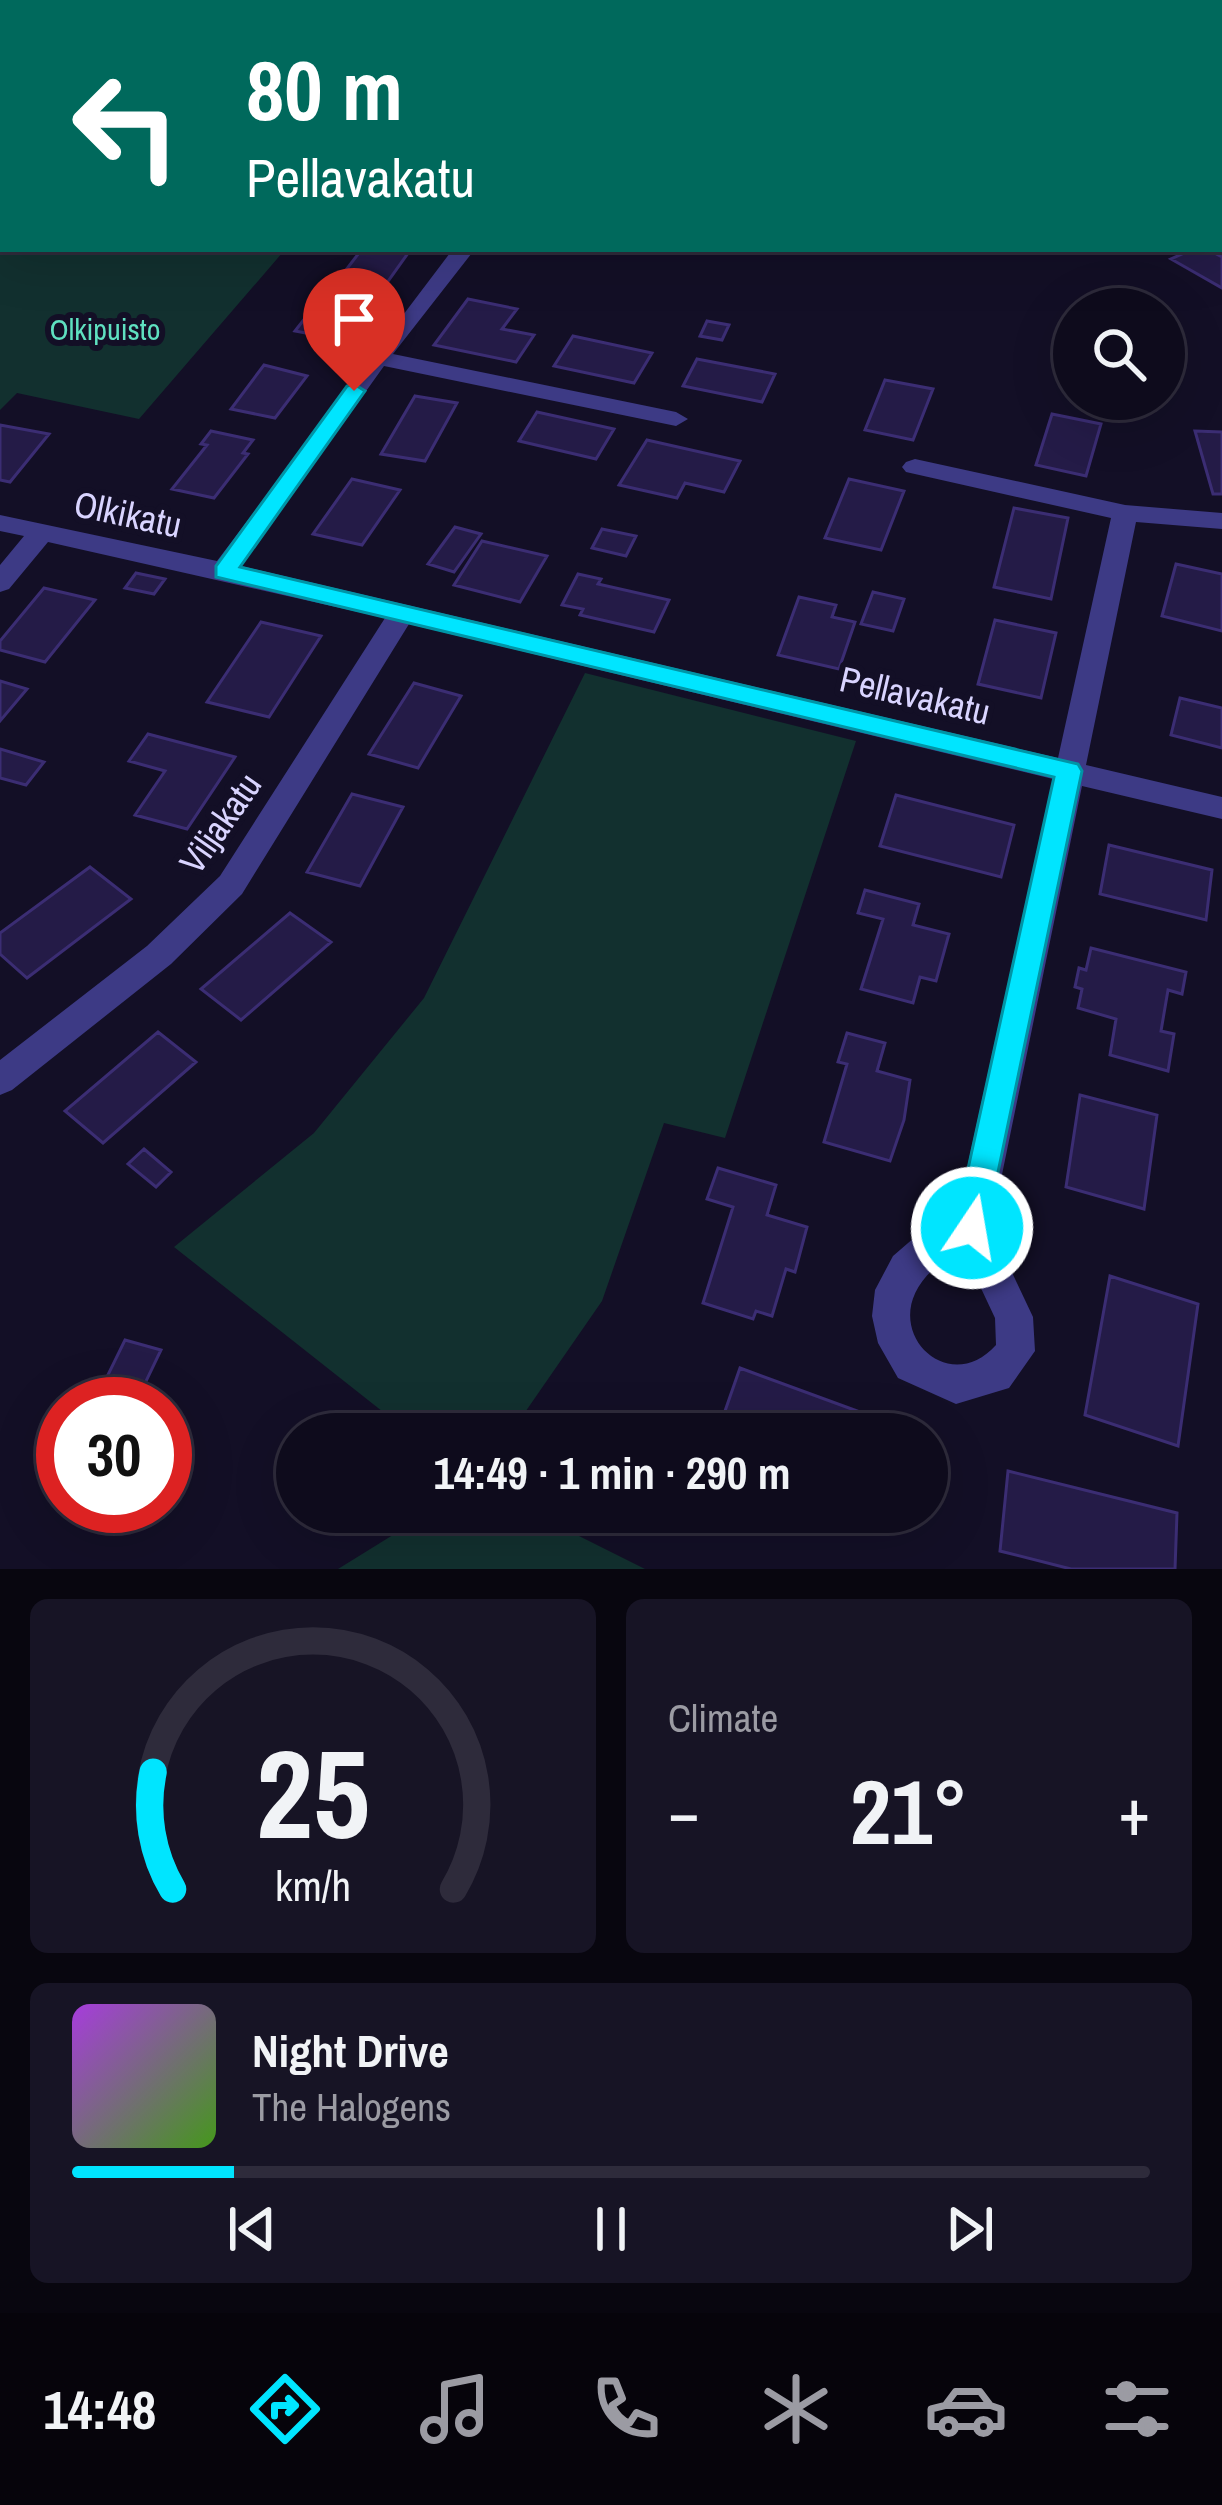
<!DOCTYPE html>
<meta charset="utf-8">
<style>
:root{--surface:#0e0b1c;--page:#171425;--text:#f1f3f6;--muted:#9b9ba3;--line:#2e2b3b;--accent:#00e5ff}
body{margin:0;font-family:"Archivo Narrow",sans-serif;background:var(--page);color:var(--text);height:100vh;display:flex;flex-direction:column;font-size:45px;white-space:nowrap}
*{box-sizing:border-box;margin:0}
p{font-size:39px;color:var(--muted)}
.icon{flex:none;width:66px;height:66px;fill:none;stroke:currentColor;stroke-width:2;stroke-linecap:round;stroke-linejoin:round}
.map{position:relative;height:1569px;overflow:hidden}
.side{display:flex;flex-direction:column;gap:30px;padding:30px;background:#08060f;flex:1}
.side>*{flex:none}
.top-card{position:absolute;left:0px;top:0px;width:1224px;height:252px;box-shadow:0 12px 48px #0002,0 0 0 3px var(--line);background:#00695c;color:#fff;overflow:hidden}
.tools{position:absolute;left:1053px;top:288px;display:grid;gap:24px}
.tools a{display:grid;place-items:center;width:132px;height:132px;border-radius:50%;background:var(--surface);box-shadow:0 12px 48px #0002,0 0 0 3px var(--line);font-size:60px}
.speed{position:absolute;left:36px;top:1377px;display:flex;gap:24px;font-size:60px;font-weight:700;text-align:center}
.speed>*{display:grid;place-content:center;width:156px;height:156px;border-radius:50%;background:var(--surface);box-shadow:0 12px 48px #0002,0 0 0 3px var(--line);line-height:1}
.speed .limit{border:18px solid #d22;background:#fff;color:#111}
.pin{position:absolute;display:grid;place-items:center;width:102px;height:102px;color:#fff;margin:-123px -51px;border-radius:50% 50% 50% 0;rotate:-45deg;box-shadow:0 0 12px #0007}
.pin .icon{rotate:45deg}
.me{position:absolute;width:132px;margin:-66px;rotate:12deg;stroke-linejoin:round;filter:drop-shadow(0 0 9px #0008)}
.turn{display:flex;align-items:center;gap:42px;height:252px;padding:0 48px;font-size:54px}
.turn .icon{width:156px;height:156px;stroke-width:2.5}
.turn b{display:block;font-size:84px;line-height:102px}
.big{font-size:90px;font-weight:700;line-height:1.1}
.side .widget{flex:1;display:flex;flex-direction:column;justify-content:center;gap:18px;min-width:0;padding:0 42px;border-radius:18px;background:var(--page)}
.side .dial{align-items:center;gap:0}
.dial svg{height:312px;overflow:visible;fill:none;stroke:var(--line);stroke-width:7;stroke-linecap:round;text-anchor:middle}
.dial text{fill:var(--text);stroke:none}
.song{display:flex;align-items:center;gap:36px}
.cover{width:144px;height:144px;border-radius:18px;background:linear-gradient(135deg,hsl(280 70% 55%),hsl(100 70% 35%))}
.played{height:12px;border-radius:6px;background:linear-gradient(90deg,var(--accent) 15%,var(--line) 15%)}
.keys{display:flex;justify-content:space-around;direction:ltr}
.heat{display:flex;justify-content:space-between;align-items:center;font-size:66px;direction:ltr}
.side .tiles{flex:1;display:grid;gap:30px;grid-template-columns:1fr 1fr}
.widget:last-child{grid-column:span 2}
.trip{position:absolute;left:276px;top:1413px;width:672px;height:120px;border-radius:60px;background:var(--surface);box-shadow:0 12px 48px #0002,0 0 0 3px var(--line);font-weight:700;line-height:120px;text-align:center}
.menu{display:flex;height:192px;justify-content:space-around;align-items:center;background:#06040b;color:var(--muted)}
.menu .icon{width:84px;height:84px}
.menu .current{color:var(--accent)}
.menu b{font-size:54px;color:var(--text)}
.map>svg:first-child{display:block}
.green{fill:#12302f}
.building{fill:#241b47;stroke:#3b2d73;stroke-width:3}
.lines{fill:none;stroke-linecap:round;stroke-linejoin:round}
.minor{fill:#3d3a85;fill-rule:evenodd}
.tertiary{fill:#3d3a85;fill-rule:evenodd}
.route{fill:#00e5ff;stroke:#0095a6;stroke-width:3}
.labels{text-anchor:middle;dominant-baseline:central;stroke-width:12;stroke-linejoin:round;paint-order:stroke}
.far-park-label{font-size:30px;fill:#5fe0c0;stroke:#130f26}
.street-label{font-size:36px;fill:#d9d4ff;stroke:#130f26}
</style>
<div class="map">
<svg width="1222" height="1569" viewBox="0 0 1222 1569">
<rect width="100%" height="100%" fill="#130f26"/>
<path class="green" d="M0,0H365L3,3V249L283,252L139,419L17,393L0,410Z
M585,673L856,741L725,1138L664,1123L602,1301L510,1434H411L174,1247L314,1133L424,998Z
M430,1512H531L645,1569H338Z"/>
<path class="building" d="M362,249H411L381,291L336,283Z
M1193,249H1207L1222,257V288L1171,259Z
M324,294L366,301L338,339L295,331Z
M468,299L517,309L502,329L534,335L516,362L434,345Z
M707,321L729,325L722,340L700,336Z
M573,336L652,353L634,383L554,366Z
M697,359L775,374L762,402L683,386Z
M264,365L307,376L275,418L231,409Z
M885,380L933,389L913,440L865,430Z
M415,396L457,403L425,461L381,454Z
M537,412L614,429L596,459L519,441Z
M1052,414L1101,424L1086,476L1036,465Z
M0,425L49,434L10,482L0,480Z
M211,431L253,440L243,453L248,454L214,498L172,489L207,445L201,444Z
M1195,431L1222,432V494H1213Z
M647,440L740,461L724,492L685,483L677,498L619,485Z
M352,479L400,490L362,545L313,534Z
M849,479L904,491L881,550L825,538Z
M1014,508L1068,518L1051,599L994,587Z
M455,527L481,534L454,572L428,564Z
M602,529L636,536L626,556L592,548Z
M482,541L547,556L520,602L454,585Z
M1176,564L1222,574V631L1162,616Z
M136,573L165,579L154,594L125,588Z
M578,574L601,579L598,584L669,600L654,632L580,615L583,609L562,605Z
M44,588L95,600L45,662L0,650V641Z
M873,592L904,599L893,631L861,624Z
M799,597L836,605L832,617L855,622L839,669L778,655Z
M995,620L1056,633L1041,698L978,684Z
M261,622L321,636L269,717L207,702Z
M0,681L27,689L0,721Z
M414,683L461,696L418,768L369,754Z
M1180,698L1222,708V748L1171,735Z
M148,734L235,757L187,829L135,815L165,771L129,761Z
M0,749L44,762L26,785L0,778Z
M352,794L403,807L360,886L307,872Z
M896,795L1014,825L1001,877L880,846Z
M1109,845L1212,870L1206,920L1100,894Z
M90,867L131,899L27,978L0,954V933Z
M865,890L919,904L913,925L949,934L936,981L920,977L913,1003L861,989L883,919L858,913Z
M290,913L331,942L241,1020L201,989Z
M1091,948L1186,972L1182,994L1168,990L1161,1031L1174,1034L1168,1071L1110,1055L1116,1019L1078,1008L1082,989L1075,987L1079,968L1086,970Z
M158,1032L196,1062L103,1143L65,1111Z
M847,1033L885,1043L877,1071L910,1080L904,1120L890,1161L824,1142L847,1064L838,1062Z
M1080,1095L1157,1115L1144,1209L1066,1187Z
M144,1149L171,1172L156,1187L128,1164Z
M718,1168L776,1185L767,1215L807,1227L795,1272L786,1269L772,1316L756,1311L753,1319L703,1303L733,1207L707,1199Z
M1110,1276L1198,1304L1178,1446L1085,1415Z
M125,1340L161,1350L137,1400L101,1389Z
M740,1368L879,1419L875,1434H717Z
M1008,1471L1177,1513L1175,1569H1071L1000,1551Z
M85,1506H121V1507L104,1524Z"/>
<g class="lines">
<path class="minor" d="M453,249H475L393,354L676,412L688,419L676,426L384,366L241,566L1058,758L1111,518L906,472L902,467L906,462L915,459L1125,505L1222,513V529L1136,522L1086,765L1222,797V819L1082,786L991,1228L1033,1317L1035,1351L1009,1388L956,1404L898,1378L878,1343L872,1316L875,1290L893,1256L915,1237L956,1218L1053,779L409,624L242,894L171,964L12,1090L0,1095V1060L147,946L220,876L385,618L48,542L9,589L0,592V565L24,536L0,531V515L217,561ZM963,1250L995,1318L996,1345C940,1408 853,1303 963,1250Z"/>
<path class="tertiary" d="M913,0H934L936,3H915Z
M1221,156H1222V168H1221Z"/>
</g>
<path class="route" d="M354,384L365,391L240,567L1078,764L1082,771L984,1239L972,1244L960,1239L955,1228L1054,777L216,577V566L347,386Z"/>
<g class="labels">
<g class="far-park-label">
<text x="105" y="329">Olkipuisto</text>
</g>
<g class="street-label">
<text transform="translate(128 514) rotate(12)">Olkikatu</text>
<text transform="translate(915 695) rotate(13)">Pellavakatu</text>
<text transform="translate(220 823) rotate(-55)">Viljakatu</text>
</g>
</g>
</svg>
<div class="tools">
<a><svg class="icon" aria-label="search" viewBox="0 0 24 24"><circle cx="10" cy="10" r="6"/><path d="M15 15l6 6"/></svg></a>
</div>
<div class="speed"><div class="limit">30</div></div>
<div class="pin" style="left:354px;top:391px;background:#d93025"><svg class="icon" aria-label="arrive" viewBox="0 0 24 24"><path d="M6 21V4h12l-3 4 3 4H6"/></svg></div>
<svg class="me" style="left:972px;top:1228px" viewBox="-20 -20 40 40"><circle r="17" fill="#00e5ff" stroke="#fff" stroke-width="3"/><path d="M0-11L8 9 0 5-8 9z" fill="#fff"/></svg>
<div class="trip">14:49 · 1 min · 290 m</div>
<div class="top-card">
<div class="turn"><svg class="icon" aria-label="left" viewBox="0 0 24 24"><path d="M17 20v-9H6M10 6l-5 5 5 5"/></svg><div><b>80 m</b>Pellavakatu</div></div>
</div>
</div>
<section class="side">
<div class="tiles">
<div class="widget dial"><svg viewBox="0 0 100 80">
<path d="M14 69A42 42 0 1 1 86 69"/>
<path d="M14 69A42 42 0 0 1 9 39" stroke="#00e5ff"/>
<text x="50" y="56" font-size="32" font-weight="700">25</text>
<text x="50" y="72" font-size="11">km/h</text>
</svg></div>
<div class="widget"><p>Climate</p>
<div class="heat"><a>−</a><b class="big">21°</b><a>+</a></div>
</div>
<div class="widget">
<div class="song"><i class="cover"></i><div><b>Night Drive</b><p>The Halogens</p></div></div>
<div class="played"></div>
<div class="keys"><svg class="icon" aria-label="previous" viewBox="0 0 24 24"><path d="M18 5L8 12l10 7zM5 5v14"/></svg><svg class="icon" aria-label="pause" viewBox="0 0 24 24"><path d="M8 5v14M16 5v14"/></svg><svg class="icon" aria-label="next" viewBox="0 0 24 24"><path d="M6 5l10 7-10 7zM19 5v14"/></svg></div>
</div>
</div>
</section>
<nav class="menu">
<b>14:48</b>
<svg class="icon current" aria-label="directions" viewBox="0 0 24 24"><path d="M12 3l9 9-9 9-9-9zM9 14v-3h6M13 9l2 2-2 2"/></svg>
<svg class="icon" aria-label="music" viewBox="0 0 24 24"><path d="M9 18V5l10-2v13"/><circle cx="6" cy="18" r="3"/><circle cx="16" cy="16" r="3"/></svg>
<svg class="icon" aria-label="phone" viewBox="0 0 24 24"><path d="M5 4h4l2 5-3 2q2 4 5 5l2-3 5 2v4C11 20 4 13 5 4z"/></svg>
<svg class="icon" aria-label="climate" viewBox="0 0 24 24"><path d="M12 3v18M4 7l16 10M4 17L20 7"/></svg>
<svg class="icon" aria-label="car" viewBox="0 0 24 24"><path d="M5 17H2v-5l4-1 3-4h7l3 4 3 1v5h-3M9 17h6M6 11h13"/><circle cx="7" cy="17" r="2"/><circle cx="17" cy="17" r="2"/></svg>
<svg class="icon" aria-label="filters" viewBox="0 0 24 24"><path d="M4 7h16M4 17h16"/><circle cx="9" cy="7" r="2"/><circle cx="15" cy="17" r="2"/></svg>
</nav>
